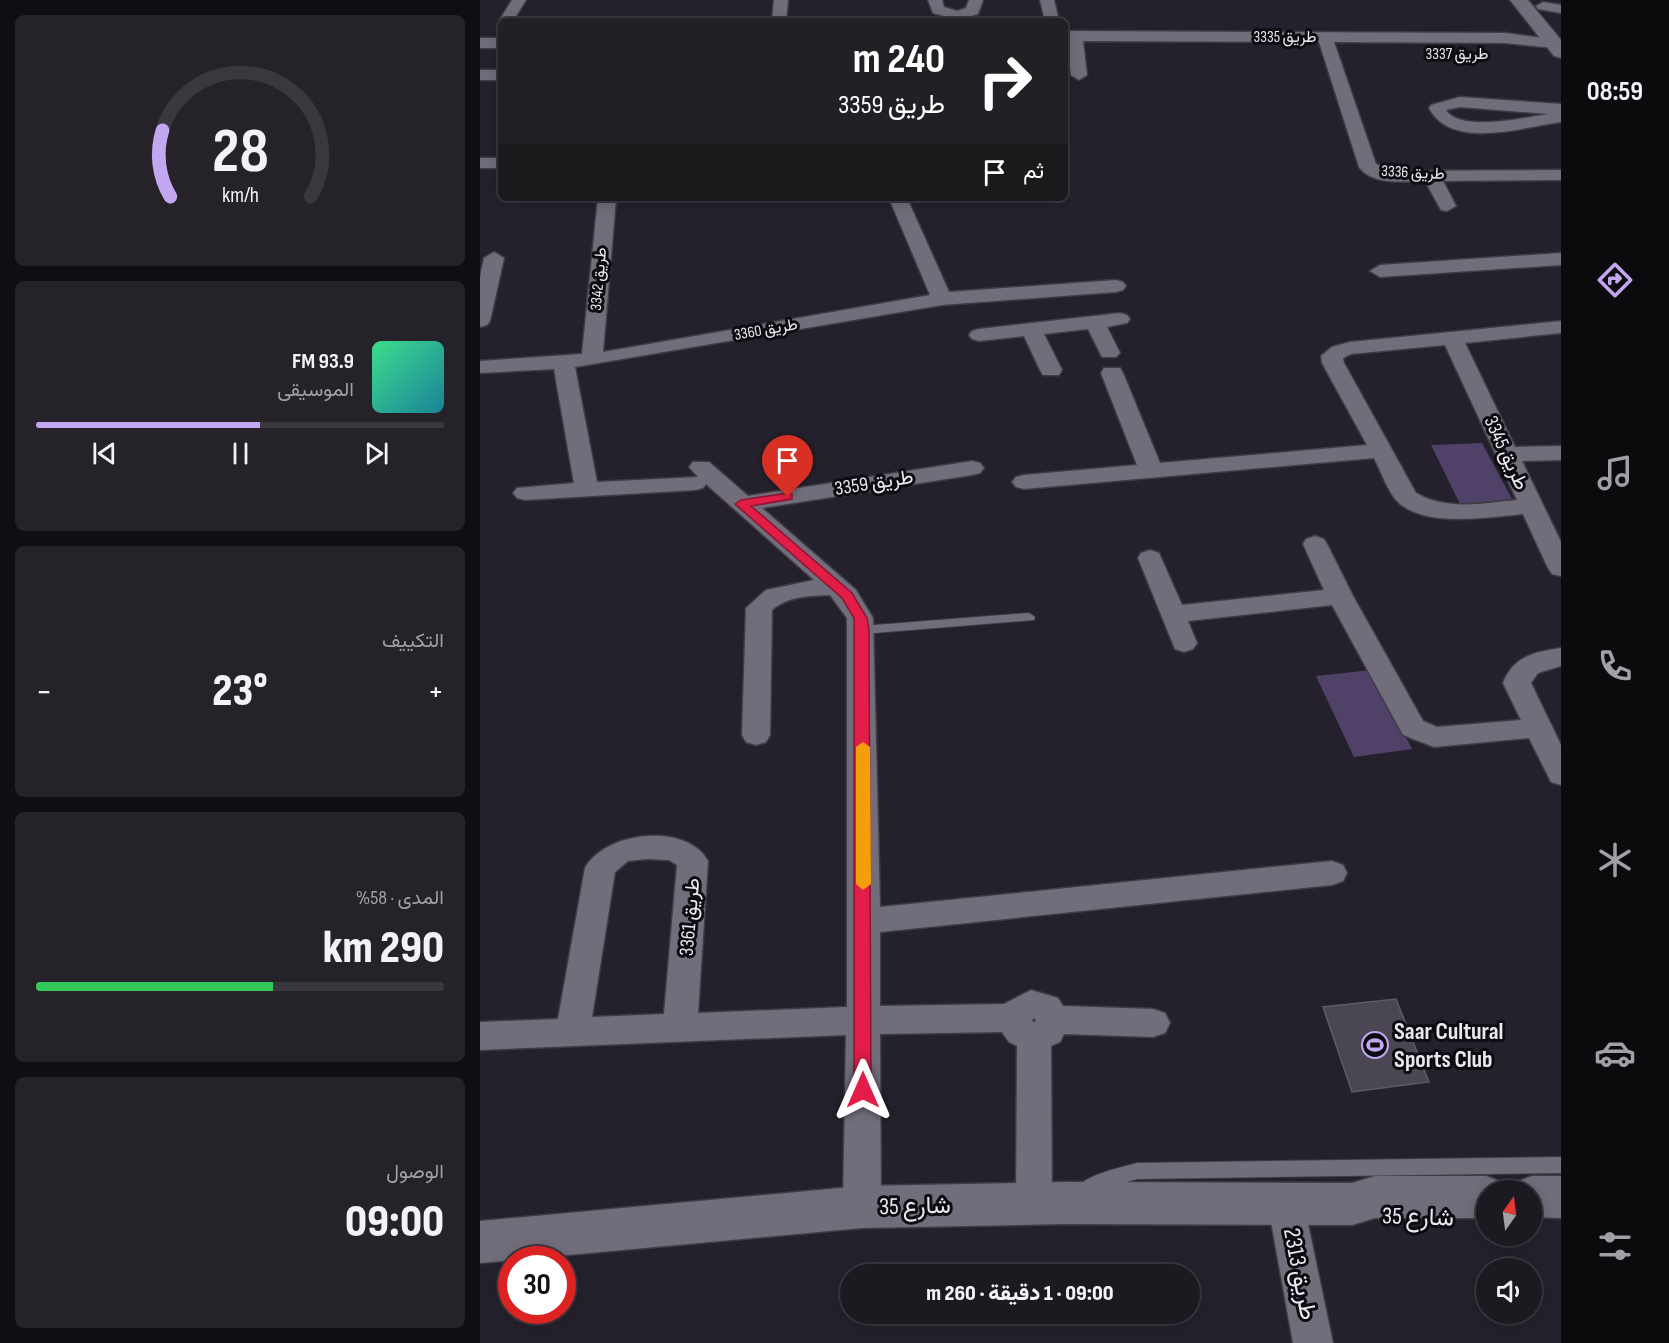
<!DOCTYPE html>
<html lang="ar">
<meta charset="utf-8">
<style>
:root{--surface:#1c1921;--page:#25222a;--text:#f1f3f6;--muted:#a0a0a5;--line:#3a383f;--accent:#c3a7f2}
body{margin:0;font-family:"Sofia Sans Condensed",Vazirmatn,sans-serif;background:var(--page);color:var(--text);direction:rtl;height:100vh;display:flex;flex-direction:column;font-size:22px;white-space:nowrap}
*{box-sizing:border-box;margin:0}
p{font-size:20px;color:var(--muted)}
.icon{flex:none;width:33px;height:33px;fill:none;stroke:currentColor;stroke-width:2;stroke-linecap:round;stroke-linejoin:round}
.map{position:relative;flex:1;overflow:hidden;direction:ltr}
.drawer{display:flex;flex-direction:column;gap:15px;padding:15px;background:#0f0e12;width:480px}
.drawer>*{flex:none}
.top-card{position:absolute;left:18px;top:18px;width:570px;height:183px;border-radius:9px;box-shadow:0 3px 15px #0003,0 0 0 2px var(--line);direction:rtl;background:#202124;color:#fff;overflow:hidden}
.needle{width:39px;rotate:14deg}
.fabs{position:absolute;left:996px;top:1180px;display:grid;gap:12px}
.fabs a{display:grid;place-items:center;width:66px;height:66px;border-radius:50%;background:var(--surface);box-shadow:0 3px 15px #0003,0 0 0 2px var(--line);font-size:30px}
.speed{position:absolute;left:18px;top:1246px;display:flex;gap:12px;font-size:30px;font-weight:700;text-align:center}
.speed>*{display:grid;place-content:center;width:78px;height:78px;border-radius:50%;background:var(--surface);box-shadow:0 3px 15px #0003,0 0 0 2px var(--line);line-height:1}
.speed .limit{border:9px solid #d22;background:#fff;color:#111}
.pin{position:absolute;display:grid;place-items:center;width:51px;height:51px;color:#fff;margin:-62px -26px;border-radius:50% 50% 50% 0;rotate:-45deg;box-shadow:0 0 6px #0007}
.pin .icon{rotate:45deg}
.me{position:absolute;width:66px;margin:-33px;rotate:0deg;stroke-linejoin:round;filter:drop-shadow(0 0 4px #0008)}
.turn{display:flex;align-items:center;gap:21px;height:126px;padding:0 24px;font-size:27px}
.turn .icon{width:78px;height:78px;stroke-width:2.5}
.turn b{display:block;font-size:42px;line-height:51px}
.then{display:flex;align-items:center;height:57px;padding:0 24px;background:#0003;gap:12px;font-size:22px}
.big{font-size:45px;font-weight:800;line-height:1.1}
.drawer .tile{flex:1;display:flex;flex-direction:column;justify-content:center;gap:9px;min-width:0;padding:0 21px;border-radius:9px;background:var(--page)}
.drawer .dial{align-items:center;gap:0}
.dial svg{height:156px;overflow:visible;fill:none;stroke:var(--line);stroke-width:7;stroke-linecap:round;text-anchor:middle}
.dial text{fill:var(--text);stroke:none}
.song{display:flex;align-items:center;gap:18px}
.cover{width:72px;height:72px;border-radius:9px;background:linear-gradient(135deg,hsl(150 70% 55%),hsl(190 70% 35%))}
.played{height:6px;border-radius:3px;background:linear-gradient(90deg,var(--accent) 55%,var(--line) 55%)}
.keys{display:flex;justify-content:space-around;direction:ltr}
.heat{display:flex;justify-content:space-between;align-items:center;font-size:33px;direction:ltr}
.charge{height:9px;border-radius:4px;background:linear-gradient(90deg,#34c759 58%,var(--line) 0)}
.trip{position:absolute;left:360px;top:1264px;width:360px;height:60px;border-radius:30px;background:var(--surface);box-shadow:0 3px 15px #0003,0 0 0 2px var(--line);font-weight:800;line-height:60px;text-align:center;direction:rtl}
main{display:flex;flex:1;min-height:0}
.tab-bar{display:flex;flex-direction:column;width:108px;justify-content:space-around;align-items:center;background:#0b0a0d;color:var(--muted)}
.tab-bar .icon{width:42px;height:42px}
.tab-bar .active{color:var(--accent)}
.tab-bar b{font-size:27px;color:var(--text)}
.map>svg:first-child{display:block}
.green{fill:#504169}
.building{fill:#4a4652;stroke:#5e5a67;stroke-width:1.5}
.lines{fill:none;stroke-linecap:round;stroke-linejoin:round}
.lane-casing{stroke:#3f3c45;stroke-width:2}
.street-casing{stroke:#3f3c45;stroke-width:3}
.secondary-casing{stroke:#3f3c45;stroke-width:3}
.lane{fill:#716d7a;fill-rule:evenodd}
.street{fill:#716d7a;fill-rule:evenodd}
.secondary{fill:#716d7a;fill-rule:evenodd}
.route{fill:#e11d48;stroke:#92132f;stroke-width:1.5}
.slow{fill:#f59e0b}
.labels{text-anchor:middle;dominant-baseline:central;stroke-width:6;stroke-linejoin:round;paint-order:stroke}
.far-street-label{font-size:16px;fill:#ebe8f0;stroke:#0d0c11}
.street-label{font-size:20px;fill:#ebe8f0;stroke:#0d0c11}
.near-poi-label{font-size:24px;font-weight:bold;fill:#ebe8f0;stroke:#0d0c11;text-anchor:start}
.near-street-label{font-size:24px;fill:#ebe8f0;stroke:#0d0c11}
</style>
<main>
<nav class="tab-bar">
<b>08:59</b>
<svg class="icon active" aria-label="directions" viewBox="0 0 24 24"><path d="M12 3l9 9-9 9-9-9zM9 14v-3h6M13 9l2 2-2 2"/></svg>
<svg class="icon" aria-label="music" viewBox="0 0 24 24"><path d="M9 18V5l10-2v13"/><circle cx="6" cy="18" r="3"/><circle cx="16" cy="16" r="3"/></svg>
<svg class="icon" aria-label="phone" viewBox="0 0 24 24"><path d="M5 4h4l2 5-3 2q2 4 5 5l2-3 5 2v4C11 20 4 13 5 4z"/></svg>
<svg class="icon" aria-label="climate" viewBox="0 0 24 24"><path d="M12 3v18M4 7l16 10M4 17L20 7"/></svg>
<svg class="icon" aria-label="car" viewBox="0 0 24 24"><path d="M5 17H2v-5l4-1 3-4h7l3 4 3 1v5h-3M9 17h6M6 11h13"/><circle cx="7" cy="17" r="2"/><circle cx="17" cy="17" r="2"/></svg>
<svg class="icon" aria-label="filters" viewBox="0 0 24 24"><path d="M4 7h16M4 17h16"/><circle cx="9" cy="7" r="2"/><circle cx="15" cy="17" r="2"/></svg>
</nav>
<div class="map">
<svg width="1081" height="1343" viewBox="0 0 1081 1343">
<rect width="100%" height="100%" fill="#25212c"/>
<path class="green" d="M1002,443L1033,501L980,504L951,445Z
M891,670L932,749L874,757L836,676Z"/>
<path class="building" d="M916,999L949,1082L872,1092L843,1007Z"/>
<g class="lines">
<defs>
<path id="lane" d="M549,613L555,617L554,620L382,634L375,630L382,626Z
M1081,1157V1173L657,1179L627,1188L604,1199L598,1197L595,1191C602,1175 640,1168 657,1163Z"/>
<path id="street" d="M32,0H46L33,21H21V24L19,21Z
M294,0H308L306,21H292Z
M448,0H462L464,7L477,11L486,8L489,0H503L498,14L477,20L453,13Z
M560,0H574L579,21H565Z
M1063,2L1081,5V13L1058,9L1056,6Z
M585,31L1025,33L1079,40V46L1074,48L1025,43L854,42L896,164L913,171L1081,170V180L963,181L976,206L967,211L961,210L945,181C925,181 893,186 879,167L839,42L603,41L607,75L599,80L591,75Z
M0,38H21V48H0Z
M0,70H21V80H0Z
M980,97L1081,104V122C1042,127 972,151 949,108L951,105ZM980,107L1069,114C1046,117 980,133 966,110Z
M0,158H21V168H0Z
M118,198H136L123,352L450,295L409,198H427L469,292L636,280L643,282L646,286L643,290L636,292L462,305L95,367L117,482L218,477L209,467L213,462H229L268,496L492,461L500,463L504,468L500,473L492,475L282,508L376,590L393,618L400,907L852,861L863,865L867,873L863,881L852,885L400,932V1006L524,1004L551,990L578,998L583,1006L673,1009L685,1013L690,1023L685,1033L673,1037L584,1034L580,1042L571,1046L572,1203L567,1215L554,1220L541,1215L536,1203L537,1046L529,1042L522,1032L400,1034L401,1207L395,1219L382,1224L369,1219L363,1207L366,1035L0,1050V1022L78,1019L105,868C125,831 207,822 228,861L218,1013L367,1007V618L350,595C330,596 308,596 292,610L290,735L286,742L276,745L266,742L262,735L266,608L286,590L334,580L226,484L223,488L215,490L45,500L37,498L33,493L37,488L94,483L74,369L0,373V361L102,354ZM167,859L189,860L197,865L184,1014L112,1017L135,872L148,861ZM554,1018L555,1019L556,1022L551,1021Z
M14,252L24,258L10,321L7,325L0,327V277L4,258Z
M1081,253V265L900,277L890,271L900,265Z
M640,313L647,315L650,319L647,323L627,327L640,353L636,357H622L608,329L564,334L582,370L579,375H563L560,370L544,336L499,341L492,339L489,335L492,331L499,329Z
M1081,321V333L985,343L1035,447L1081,446V460L1042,461L1081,542V576L1072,574L1068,568L1043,514C1009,517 948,528 919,503C908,493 901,471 894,458L544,489L536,487L532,482L536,477L544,475L657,465L621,373L624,368H640L643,373L680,463L887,445L842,363L841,356L852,347L870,342ZM965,345L1037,500C1004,503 966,511 936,493L864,363L863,358L871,354Z
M835,536L844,539L847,544L873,596L943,721L957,727L1041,720L1023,683C1033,656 1055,652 1081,648V666L1058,673L1051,683L1081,745V785L1071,782L1049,738L954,747L923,735L852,605L708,621L717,643L713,649L704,652L695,649L658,558L661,553L670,550L679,553L702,605L844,590L823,544L826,539Z
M806,1188L819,1193L824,1205L853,1343H813L788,1205L793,1193Z"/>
<path id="secondary" d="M1030,0H1048L1081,40V58L1074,56Z
M895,1176H1006L1022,1182L1026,1191H1006V1218H895L872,1225L583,1224L382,1228L0,1263V1221L382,1186L583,1182L872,1183Z
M1052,1176H1081V1218L1052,1217V1191H1032L1036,1182Z"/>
</defs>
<use href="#lane" class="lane-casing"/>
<use href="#street" class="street-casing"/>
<use href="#secondary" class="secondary-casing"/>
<use href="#lane" class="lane"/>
<use href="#street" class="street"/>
<use href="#secondary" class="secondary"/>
</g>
<path class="route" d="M308,493L312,494V499L271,506L372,593L387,618L389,630L391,1090L389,1096L383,1098L376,1096L374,1090V618L362,598L255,504L261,500Z"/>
<path class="slow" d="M383,742L390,747L391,884L383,890L376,884V747Z"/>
<defs>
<symbol id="stadium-ring" viewBox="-11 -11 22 22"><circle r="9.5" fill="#0d0c11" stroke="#c3a7f2" stroke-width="1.5"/><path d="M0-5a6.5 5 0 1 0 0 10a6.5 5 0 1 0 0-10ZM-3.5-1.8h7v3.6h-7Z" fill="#c3a7f2"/></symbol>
</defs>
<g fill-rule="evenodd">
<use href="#stadium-ring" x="880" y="1030" width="30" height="30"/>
</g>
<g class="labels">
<g class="far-street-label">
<text x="805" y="37">طريق 3335</text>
<text x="977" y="54">طريق 3337</text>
<text transform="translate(933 173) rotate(3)">طريق 3336</text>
<text transform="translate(119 279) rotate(-85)">طريق 3342</text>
<text transform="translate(286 330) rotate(-10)">طريق 3360</text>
</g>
<g class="street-label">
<text transform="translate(1026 453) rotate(65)">طريق 3345</text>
<text transform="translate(394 483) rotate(-9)">طريق 3359</text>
<text transform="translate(210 917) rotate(-85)">طريق 3361</text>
</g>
<g class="near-poi-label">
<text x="914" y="1031">Saar Cultural<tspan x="914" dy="28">Sports Club</tspan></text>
</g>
<g class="near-street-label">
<text transform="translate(435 1206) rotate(-1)">شارع 35</text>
<text transform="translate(938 1217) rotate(2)">شارع 35</text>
<text transform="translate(820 1274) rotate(79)">طريق 2313</text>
</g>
</g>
</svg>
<div class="fabs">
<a><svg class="needle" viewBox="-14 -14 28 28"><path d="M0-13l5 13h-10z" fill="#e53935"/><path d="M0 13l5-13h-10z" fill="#a0a0a5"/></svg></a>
<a><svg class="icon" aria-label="sound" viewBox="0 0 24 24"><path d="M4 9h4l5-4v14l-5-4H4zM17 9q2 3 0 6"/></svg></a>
</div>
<div class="speed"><div class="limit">30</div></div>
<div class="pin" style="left:308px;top:497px;background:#d93025"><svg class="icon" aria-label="arrive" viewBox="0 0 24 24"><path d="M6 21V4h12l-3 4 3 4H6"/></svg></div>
<svg class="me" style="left:383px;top:1090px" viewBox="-20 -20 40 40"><path d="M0-17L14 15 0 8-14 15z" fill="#e11d48" stroke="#fff" stroke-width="4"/></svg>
<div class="trip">09:00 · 1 دقيقة · 260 m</div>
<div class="top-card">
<div class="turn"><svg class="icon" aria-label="right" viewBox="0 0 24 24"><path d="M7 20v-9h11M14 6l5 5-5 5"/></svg><div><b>240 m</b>طريق 3359</div></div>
<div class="then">ثم<svg class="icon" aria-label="arrive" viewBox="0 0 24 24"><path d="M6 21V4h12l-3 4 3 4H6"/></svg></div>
</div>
</div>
<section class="drawer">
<div class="tile dial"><svg viewBox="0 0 100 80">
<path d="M14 69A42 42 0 1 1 86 69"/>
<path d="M14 69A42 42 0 0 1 10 35" stroke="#c3a7f2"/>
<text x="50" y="56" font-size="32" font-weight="700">28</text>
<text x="50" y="72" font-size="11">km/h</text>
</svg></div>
<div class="tile">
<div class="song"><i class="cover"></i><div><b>93.9 FM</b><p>الموسيقى</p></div></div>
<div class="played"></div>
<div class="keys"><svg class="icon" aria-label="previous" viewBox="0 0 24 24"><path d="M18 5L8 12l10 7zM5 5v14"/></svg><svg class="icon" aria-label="pause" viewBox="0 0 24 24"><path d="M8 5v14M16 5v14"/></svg><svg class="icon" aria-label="next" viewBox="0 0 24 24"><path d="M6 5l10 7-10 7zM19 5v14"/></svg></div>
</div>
<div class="tile"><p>التكييف</p>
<div class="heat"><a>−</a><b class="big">23°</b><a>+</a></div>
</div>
<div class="tile"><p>المدى · 58%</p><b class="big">290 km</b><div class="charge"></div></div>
<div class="tile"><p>الوصول</p><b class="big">09:00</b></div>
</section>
</main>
